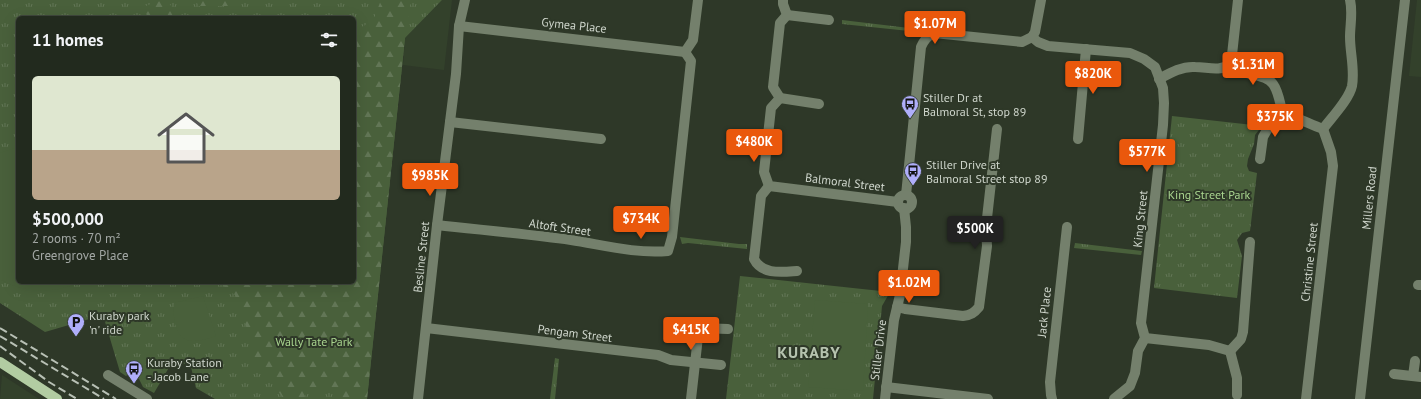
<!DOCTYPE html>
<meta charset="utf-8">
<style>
:root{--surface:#222a1e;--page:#2a3227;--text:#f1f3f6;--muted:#a2a7a4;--line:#3f463c;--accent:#ea580c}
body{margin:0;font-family:"PT Sans",sans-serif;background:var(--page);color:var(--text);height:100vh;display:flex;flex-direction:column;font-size:15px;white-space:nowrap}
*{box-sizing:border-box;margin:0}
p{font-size:13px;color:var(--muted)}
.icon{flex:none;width:22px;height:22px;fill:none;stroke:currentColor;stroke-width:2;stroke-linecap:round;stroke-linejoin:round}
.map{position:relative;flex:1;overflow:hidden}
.drawer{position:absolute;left:16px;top:16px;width:340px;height:268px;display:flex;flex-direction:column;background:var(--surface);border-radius:6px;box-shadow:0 4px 16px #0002,0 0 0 1px var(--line)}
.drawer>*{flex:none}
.price{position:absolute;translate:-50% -34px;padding:0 9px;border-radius:4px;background:var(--accent);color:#fff;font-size:13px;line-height:26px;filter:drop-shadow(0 1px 2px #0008)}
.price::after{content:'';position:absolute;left:50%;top:24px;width:12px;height:9px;margin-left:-6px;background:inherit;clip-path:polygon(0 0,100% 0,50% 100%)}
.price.active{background:#222;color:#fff}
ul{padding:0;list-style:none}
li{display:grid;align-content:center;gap:8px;height:212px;padding:0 16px}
li span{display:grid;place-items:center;height:124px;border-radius:6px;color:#555}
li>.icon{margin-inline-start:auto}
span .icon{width:72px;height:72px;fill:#fffc;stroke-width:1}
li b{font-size:17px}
h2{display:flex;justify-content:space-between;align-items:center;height:48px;padding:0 16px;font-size:17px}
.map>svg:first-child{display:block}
</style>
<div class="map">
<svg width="1421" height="399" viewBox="0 0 1421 399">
<defs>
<pattern id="grass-tufts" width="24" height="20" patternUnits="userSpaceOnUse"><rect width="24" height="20" fill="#49603b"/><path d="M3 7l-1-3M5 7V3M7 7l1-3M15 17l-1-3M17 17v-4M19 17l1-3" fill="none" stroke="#627656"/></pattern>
<pattern id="forest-firs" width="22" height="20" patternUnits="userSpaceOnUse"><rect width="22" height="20" fill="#49603b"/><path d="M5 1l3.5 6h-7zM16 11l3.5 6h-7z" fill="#627656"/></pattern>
</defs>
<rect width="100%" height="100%" fill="#2e3828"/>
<g fill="#33412b">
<polygon points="442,0 452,0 444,70 403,65 405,38"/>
<polygon points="1417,0 1421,0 1421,77 1409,76"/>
<polygon points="2,375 39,399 0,399"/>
</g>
<g fill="url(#grass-tufts)" fill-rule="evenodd">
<path d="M 0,0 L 442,0 L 405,38 L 367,399 L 215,399 L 196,388 L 191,367 L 174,359 L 154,393 L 143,387 L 139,379 L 130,373 L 126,376 L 120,372 L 103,315 L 45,332 L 0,303 ZM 18,18 L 354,18 L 354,282 L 18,282 Z"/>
<polygon points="842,20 909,28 909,31 842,24"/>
<polygon points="1172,116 1262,126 1255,135 1254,144 1248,159 1247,166 1249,171 1257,173 1250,231 1242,233 1237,240 1242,256 1237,298 1154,288"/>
<polygon points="680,237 739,244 747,244 747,249 688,243 682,244"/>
<polygon points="1075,243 1142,251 1141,255 1074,248"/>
<polygon points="740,276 890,292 882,306 873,399 726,399"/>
<polygon points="555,358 559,359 555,399 550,399"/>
</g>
<g fill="url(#forest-firs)">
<polygon points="162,0 166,0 182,18 150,18 140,8"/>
<polygon points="195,0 238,0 231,6 199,6"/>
<polygon points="381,0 411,0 405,38 367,399 341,399 341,389 308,391 303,399 284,399 251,356 251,343 243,316 235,295 218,282 354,282 354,31 373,21"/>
</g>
<g fill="#49603b">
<path d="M 18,147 L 18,282 L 80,282 C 54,294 26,294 0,279 L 0,153 Z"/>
<path d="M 203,296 L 216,336 C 209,338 202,341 195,341 C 174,342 173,318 174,303 Z"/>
<polygon points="815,300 868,304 863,391 808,387"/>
</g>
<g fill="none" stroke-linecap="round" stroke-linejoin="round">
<g stroke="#74806c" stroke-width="10">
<polyline points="783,0 783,4 787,15 780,23 773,87 780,98 771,108 764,172 769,186 898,202"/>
<polyline points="787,15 829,20"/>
<polyline points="459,26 685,52"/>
<polyline points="1032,37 1038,42 1048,46 1130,53 1144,59 1155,67 1163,88 1164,103 1163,125 1141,323 1145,338 1138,351 1135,373 1130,386 1114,399"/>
<polyline points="685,52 693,40 698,0"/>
<polyline points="1231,64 1238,0"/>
<path d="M 1159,79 C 1170,73 1182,66 1195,67 C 1208,67 1219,72 1231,64 C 1243,78 1264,72 1273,84 C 1279,92 1280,105 1283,114 C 1297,117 1309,124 1323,129"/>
<polyline points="780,98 819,104"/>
<polyline points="450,122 601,139"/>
<path d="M 1323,129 C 1331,118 1349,100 1352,86 C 1355,70 1350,53 1350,37 C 1350,25 1353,12 1350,0"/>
<polyline points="1078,139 1086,49"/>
<polyline points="1260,159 1263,137 1267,130 1283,114"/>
<path d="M 769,186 L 761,196 L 754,259 C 762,275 782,272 797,271"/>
<path d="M 906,195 L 921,47 C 924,40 927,36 934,33 L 1022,42 L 1032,37 L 1035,32 L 1041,0"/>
<circle cx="905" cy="202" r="7"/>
<path d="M 437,225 C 482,230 527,234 571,240 C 603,245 636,254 668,251 L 672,237 L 691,61 L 685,52"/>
<polyline points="1418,285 1421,285"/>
<path d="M 897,307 L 905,309 L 963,316 C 971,315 974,313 979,307 L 987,246 L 986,227 L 997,129"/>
<polyline points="669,323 699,328 728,329"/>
<polyline points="426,328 658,355 671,360 721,365"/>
<polyline points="1145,338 1209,345 1230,351 1237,378 1237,395"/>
<polyline points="1230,351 1241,339 1243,332 1250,242"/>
<polyline points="1394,374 1421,377"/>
<polyline points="108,375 147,399"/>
<polyline points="1413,376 1415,361"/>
<polyline points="886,387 988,399"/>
<polyline points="418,399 437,225 456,74 459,26 465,0"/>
<polyline points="691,399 699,328"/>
<polyline points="885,399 894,320 900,295 906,242 906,227 904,208"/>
<polyline points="1052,399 1051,395 1050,382 1067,227"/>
<polyline points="1306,399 1333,166 1331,152 1323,129"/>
<polyline points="1360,399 1405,0"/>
</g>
<polyline stroke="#b2cca2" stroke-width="10" points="0,362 57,399"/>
<g stroke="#b8c0b5" stroke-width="2" stroke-dasharray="8 4" stroke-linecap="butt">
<polyline points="0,328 116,399"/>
<polyline points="0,336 104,399"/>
<polyline points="0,346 49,382 77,399"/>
</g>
</g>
<defs>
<g id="bus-pin" transform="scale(0.9)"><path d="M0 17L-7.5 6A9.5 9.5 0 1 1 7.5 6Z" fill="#afaefa" stroke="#2e3828"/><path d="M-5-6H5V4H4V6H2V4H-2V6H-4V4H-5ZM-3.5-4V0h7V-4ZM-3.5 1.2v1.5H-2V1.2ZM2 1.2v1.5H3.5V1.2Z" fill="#111"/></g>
<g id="parking-pin" transform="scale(0.9)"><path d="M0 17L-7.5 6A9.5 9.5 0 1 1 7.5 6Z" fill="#afaefa" stroke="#2e3828"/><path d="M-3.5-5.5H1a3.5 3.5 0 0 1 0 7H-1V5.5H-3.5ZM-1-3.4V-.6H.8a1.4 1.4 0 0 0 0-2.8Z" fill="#111"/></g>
</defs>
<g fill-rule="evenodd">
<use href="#bus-pin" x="910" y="104"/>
<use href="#bus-pin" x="913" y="171"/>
<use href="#parking-pin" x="76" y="322"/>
<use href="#bus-pin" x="134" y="369"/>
</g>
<g text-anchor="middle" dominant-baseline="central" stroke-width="4" stroke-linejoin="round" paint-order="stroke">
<g font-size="12" fill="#cfd6cc" stroke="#2e3828">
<text transform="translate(574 25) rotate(6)">Gymea Place</text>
<text transform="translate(845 182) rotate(7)">Balmoral Street</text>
<text transform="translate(1369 198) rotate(-84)">Millers Road</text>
<text transform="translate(1140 219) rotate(-84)">King Street</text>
<text transform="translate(560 227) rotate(8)">Altoft Street</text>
<text transform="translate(421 257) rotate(-84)">Besline Street</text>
<text transform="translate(1309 262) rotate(-84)">Christine Street</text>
<text transform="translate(1044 312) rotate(-84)">Jack Place</text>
<text transform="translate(575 333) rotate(7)">Pengam Street</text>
<text transform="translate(878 350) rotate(-83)">Stiller Drive</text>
</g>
<g font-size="12" fill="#cfd6cc" stroke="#2e3828" text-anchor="start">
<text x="923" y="97">Stiller Dr at<tspan x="923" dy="14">Balmoral St, stop 89</tspan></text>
<text x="926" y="164">Stiller Drive at<tspan x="926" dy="14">Balmoral Street stop 89</tspan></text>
<text x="89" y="315">Kuraby park<tspan x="89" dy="14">'n' ride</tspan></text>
<text x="147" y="362">Kuraby Station<tspan x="147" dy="14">- Jacob Lane</tspan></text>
</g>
<g font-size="12" fill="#a9d58f" stroke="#2e3828">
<text x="1209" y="194">King Street Park</text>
<text x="314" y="341">Wally Tate Park</text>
</g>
<g font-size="16" font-weight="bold" letter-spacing="1" fill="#b6c3af" stroke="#2e3828">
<text x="809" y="352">KURABY</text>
</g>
</g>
</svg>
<b class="price" style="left:935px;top:45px">$1.07M</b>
<b class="price" style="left:1253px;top:86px">$1.31M</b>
<b class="price" style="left:1093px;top:95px">$820K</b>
<b class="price" style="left:1275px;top:138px">$375K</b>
<b class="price" style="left:754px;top:163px">$480K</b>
<b class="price" style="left:1147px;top:173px">$577K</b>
<b class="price" style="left:430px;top:197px">$985K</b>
<b class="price" style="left:641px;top:240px">$734K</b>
<b class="price active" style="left:975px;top:250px">$500K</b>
<b class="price" style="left:909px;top:304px">$1.02M</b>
<b class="price" style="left:691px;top:351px">$415K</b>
<section class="drawer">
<h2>11 homes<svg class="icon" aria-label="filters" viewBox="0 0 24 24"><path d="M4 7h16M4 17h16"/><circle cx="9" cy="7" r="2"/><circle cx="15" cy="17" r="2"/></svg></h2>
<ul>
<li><span style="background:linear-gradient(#dfe7d0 60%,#b9a48a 0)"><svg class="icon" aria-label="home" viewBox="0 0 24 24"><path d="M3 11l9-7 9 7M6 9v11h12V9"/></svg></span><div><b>$500,000</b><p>2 rooms · 70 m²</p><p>Greengrove Place</p></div></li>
</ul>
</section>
</div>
